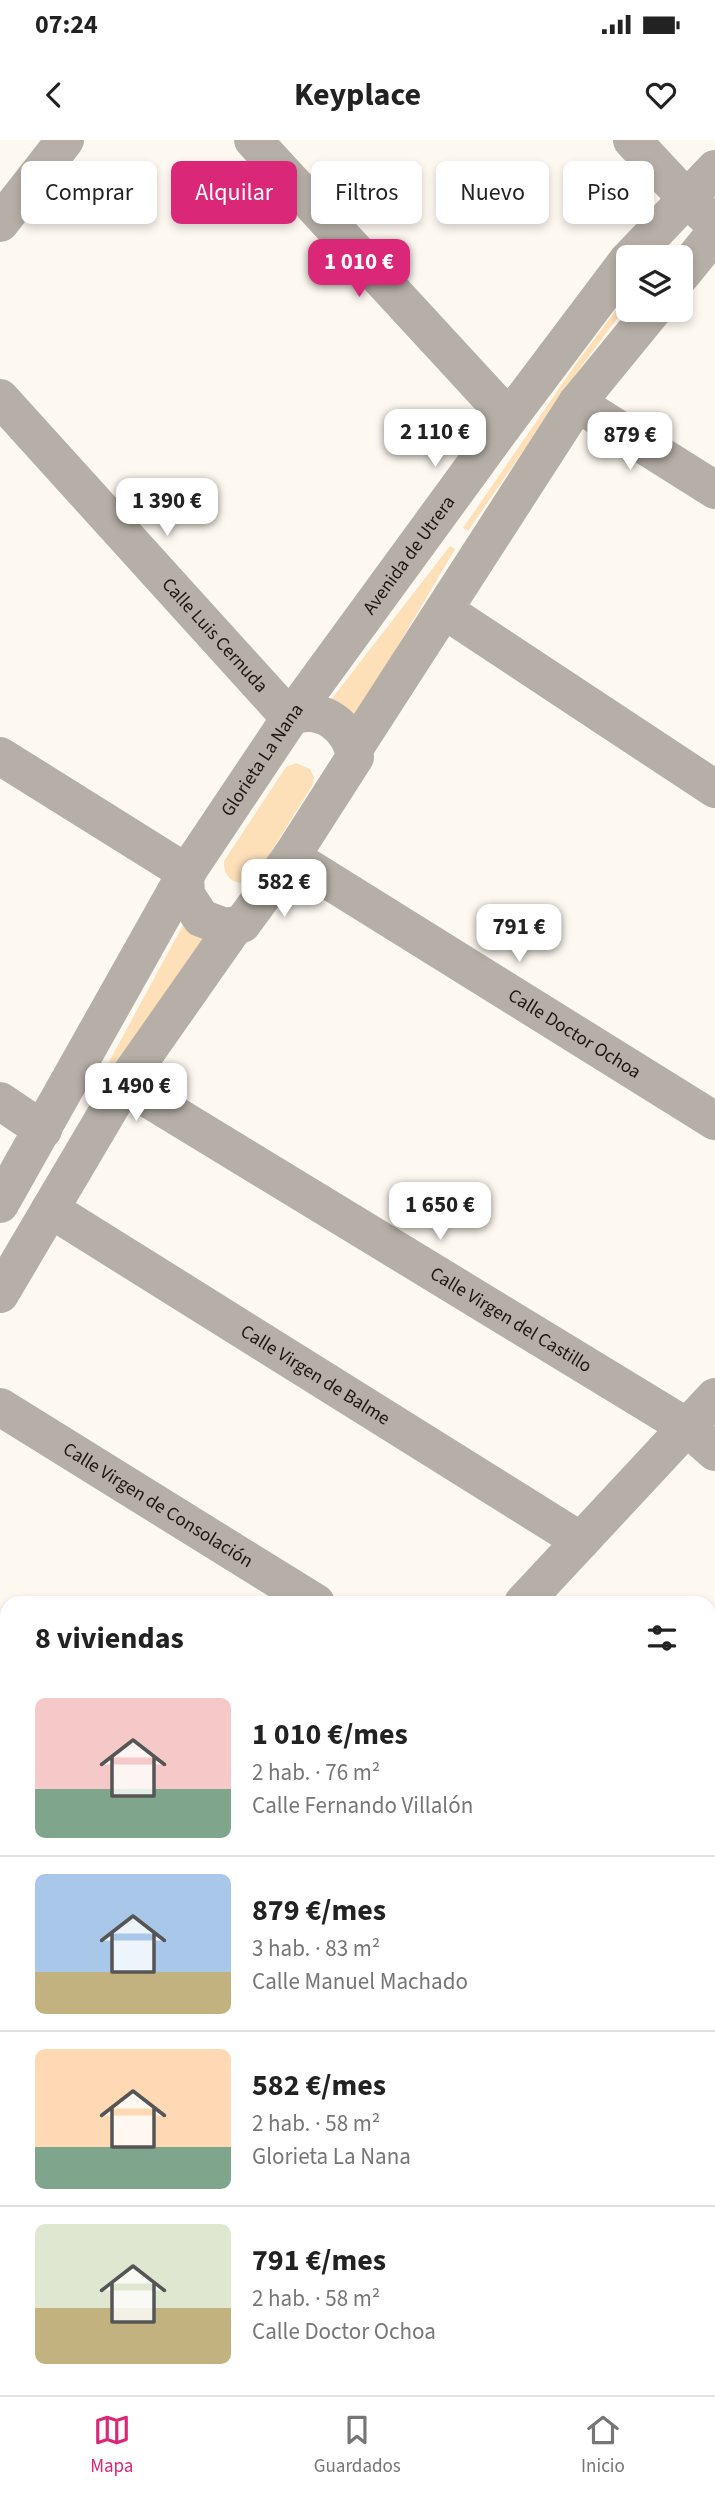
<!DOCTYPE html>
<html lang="es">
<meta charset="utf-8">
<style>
:root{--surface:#fff;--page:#f6f6f6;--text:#222;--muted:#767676;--line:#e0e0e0;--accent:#db2777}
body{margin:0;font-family:"Source Sans 3",sans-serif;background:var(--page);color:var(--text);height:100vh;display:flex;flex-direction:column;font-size:26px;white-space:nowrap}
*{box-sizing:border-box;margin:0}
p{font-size:23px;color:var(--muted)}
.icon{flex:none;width:38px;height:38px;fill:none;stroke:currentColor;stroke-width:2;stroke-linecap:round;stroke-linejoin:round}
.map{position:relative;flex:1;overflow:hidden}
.drawer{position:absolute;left:0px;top:1456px;width:716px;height:800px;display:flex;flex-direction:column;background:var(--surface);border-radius:21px 21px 0 0;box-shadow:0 4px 10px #0003}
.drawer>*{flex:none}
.top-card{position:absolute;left:21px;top:21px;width:674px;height:63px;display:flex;gap:14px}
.buttons{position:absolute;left:616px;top:105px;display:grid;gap:14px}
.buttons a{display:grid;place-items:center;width:77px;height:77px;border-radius:10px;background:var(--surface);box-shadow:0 4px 10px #0003;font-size:35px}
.price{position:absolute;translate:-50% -60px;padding:0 16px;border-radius:14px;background:#fff;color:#222;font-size:23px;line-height:46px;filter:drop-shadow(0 2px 4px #0008)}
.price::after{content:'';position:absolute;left:50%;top:42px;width:21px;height:16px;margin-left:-10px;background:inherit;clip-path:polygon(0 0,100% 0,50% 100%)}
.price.selected{background:var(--accent);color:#fff}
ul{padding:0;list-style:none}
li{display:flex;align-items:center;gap:21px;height:175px;padding:0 35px}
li+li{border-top:2px solid var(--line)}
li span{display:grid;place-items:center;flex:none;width:196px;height:140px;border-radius:10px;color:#555}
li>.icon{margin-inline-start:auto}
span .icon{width:84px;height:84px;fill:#fffc;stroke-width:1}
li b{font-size:30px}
h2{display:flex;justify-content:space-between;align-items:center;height:84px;padding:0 35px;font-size:30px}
.tag{padding:0 24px;border-radius:10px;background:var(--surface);box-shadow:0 4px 10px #0003;font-size:24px;line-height:63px}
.tag.selected{background:var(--accent);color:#fff}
.status{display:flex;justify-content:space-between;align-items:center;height:49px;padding:0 35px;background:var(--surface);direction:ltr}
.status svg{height:19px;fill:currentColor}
header{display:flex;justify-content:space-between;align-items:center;height:91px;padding:0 35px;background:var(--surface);font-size:32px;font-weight:700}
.tab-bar{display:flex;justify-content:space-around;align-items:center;height:98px;border-top:2px solid var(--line);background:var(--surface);font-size:19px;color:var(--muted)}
.tab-bar a{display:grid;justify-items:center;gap:4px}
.tab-bar .selected{color:var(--accent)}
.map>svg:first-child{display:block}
</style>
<div class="status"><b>07:24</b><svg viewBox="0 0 49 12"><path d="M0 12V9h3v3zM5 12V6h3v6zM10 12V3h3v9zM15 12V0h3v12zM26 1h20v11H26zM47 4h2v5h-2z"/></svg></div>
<header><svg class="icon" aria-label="back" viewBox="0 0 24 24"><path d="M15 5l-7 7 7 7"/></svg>Keyplace<svg class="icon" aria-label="heart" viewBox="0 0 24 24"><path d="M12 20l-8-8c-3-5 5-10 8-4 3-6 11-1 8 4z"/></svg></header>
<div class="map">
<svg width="715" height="2255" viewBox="0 0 715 2255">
<rect width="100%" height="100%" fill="#fdf8f0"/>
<g fill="#fddfb8">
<polygon points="628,154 628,164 583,224 468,391 463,388 578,221"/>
<polygon points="450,406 455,409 353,582 327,565"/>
<path d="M 296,623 L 310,629 L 314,638 L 313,644 L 253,741 C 236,747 223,739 224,721 L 286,627 Z"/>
<polygon points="183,785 207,802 98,963 89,959"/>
</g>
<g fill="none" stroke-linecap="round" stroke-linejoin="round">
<g stroke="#b5afa7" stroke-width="38">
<polyline points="253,0 509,278"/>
<polyline points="632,0 686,58 715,84"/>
<polyline points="0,83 65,0"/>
<polyline points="631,117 715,29"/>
<polyline points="681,135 715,93"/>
<path id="s1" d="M 0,258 L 290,578"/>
<polyline points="577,263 715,350"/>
<polyline points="444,470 715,649"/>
<polyline points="354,609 577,263 653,170"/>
<polyline points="0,616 187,733"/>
<path id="s2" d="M 291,717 L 715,981"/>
<path d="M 185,735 L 186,755 L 201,778 L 225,787 L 242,784 L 291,717 L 355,617 C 350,587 323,565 292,576"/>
<path id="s3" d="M 124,944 L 687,1287 L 715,1312"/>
<polyline points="0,961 43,990"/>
<path id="s4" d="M 0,1064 L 185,735 L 290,578 L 509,278 L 628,120"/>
<path id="s5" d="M 50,1069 L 581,1401"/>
<polyline points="0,1154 124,944 234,787"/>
<path id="s6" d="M 0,1267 L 316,1463"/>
<polyline points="523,1463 715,1257"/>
<polyline points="0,1603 7,1610"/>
<polyline points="709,1618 715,1611"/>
<polyline points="709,1783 715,1789"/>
<polyline points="0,1925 7,1935"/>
<polyline points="709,1979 715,1972"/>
<polyline points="0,2033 7,2026"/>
<polyline points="108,2255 114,2249"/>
<polyline points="460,2255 466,2249"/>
</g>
</g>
<g text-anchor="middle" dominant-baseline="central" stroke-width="7" stroke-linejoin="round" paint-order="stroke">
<g font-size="19" fill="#1c1710" stroke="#fff">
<text stroke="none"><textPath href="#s4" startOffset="768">Avenida de Utrera</textPath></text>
<text stroke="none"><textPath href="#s1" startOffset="320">Calle Luis Cernuda</textPath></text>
<text stroke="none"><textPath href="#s4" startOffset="516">Glorieta La Nana</textPath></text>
<text stroke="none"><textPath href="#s2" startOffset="334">Calle Doctor Ochoa</textPath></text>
<text stroke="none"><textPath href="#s3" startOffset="453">Calle Virgen del Castillo</textPath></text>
<text stroke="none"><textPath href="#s5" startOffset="313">Calle Virgen de Balme</textPath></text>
<text stroke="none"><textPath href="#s6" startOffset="186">Calle Virgen de Consolación</textPath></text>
</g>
</g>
</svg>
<div class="buttons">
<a><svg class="icon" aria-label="layers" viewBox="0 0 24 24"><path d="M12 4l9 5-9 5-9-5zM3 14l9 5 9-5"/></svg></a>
</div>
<b class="price selected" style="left:359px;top:159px">1 010 €</b>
<b class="price" style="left:435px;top:329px">2 110 €</b>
<b class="price" style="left:630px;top:332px">879 €</b>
<b class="price" style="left:167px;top:398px">1 390 €</b>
<b class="price" style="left:284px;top:779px">582 €</b>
<b class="price" style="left:519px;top:824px">791 €</b>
<b class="price" style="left:136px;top:983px">1 490 €</b>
<b class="price" style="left:440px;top:1102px">1 650 €</b>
<div class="top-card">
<a class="tag">Comprar</a>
<a class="tag selected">Alquilar</a>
<a class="tag">Filtros</a>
<a class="tag">Nuevo</a>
<a class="tag">Piso</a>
</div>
<section class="drawer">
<h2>8 viviendas<svg class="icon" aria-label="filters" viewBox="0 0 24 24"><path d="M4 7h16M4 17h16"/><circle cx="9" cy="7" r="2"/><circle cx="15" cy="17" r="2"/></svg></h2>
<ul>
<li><span style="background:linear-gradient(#f6c9c9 65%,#7fa58c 0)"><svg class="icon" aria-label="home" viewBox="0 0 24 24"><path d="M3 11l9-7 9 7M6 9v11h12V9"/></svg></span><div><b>1 010 €/mes</b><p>2 hab. · 76 m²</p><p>Calle Fernando Villalón</p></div></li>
<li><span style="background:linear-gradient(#a9c7e8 70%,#c2b280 0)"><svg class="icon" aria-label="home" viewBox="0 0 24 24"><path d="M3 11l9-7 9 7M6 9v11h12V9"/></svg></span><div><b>879 €/mes</b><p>3 hab. · 83 m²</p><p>Calle Manuel Machado</p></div></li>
<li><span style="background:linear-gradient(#ffd9b3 70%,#7fa58c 0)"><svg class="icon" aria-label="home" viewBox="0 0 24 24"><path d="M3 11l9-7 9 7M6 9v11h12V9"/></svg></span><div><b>582 €/mes</b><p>2 hab. · 58 m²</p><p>Glorieta La Nana</p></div></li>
<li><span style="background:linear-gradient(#dfe7d0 60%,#c2b280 0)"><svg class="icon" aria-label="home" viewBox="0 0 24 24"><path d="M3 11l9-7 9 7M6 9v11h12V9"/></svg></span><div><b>791 €/mes</b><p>2 hab. · 58 m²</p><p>Calle Doctor Ochoa</p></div></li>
</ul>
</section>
</div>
<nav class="tab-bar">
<a class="selected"><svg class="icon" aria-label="map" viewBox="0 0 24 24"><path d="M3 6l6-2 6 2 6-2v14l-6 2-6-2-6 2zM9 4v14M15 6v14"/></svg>Mapa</a>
<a><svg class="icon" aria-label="saved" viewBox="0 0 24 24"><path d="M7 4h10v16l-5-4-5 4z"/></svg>Guardados</a>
<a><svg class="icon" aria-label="home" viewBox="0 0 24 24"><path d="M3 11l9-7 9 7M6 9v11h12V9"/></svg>Inicio</a>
</nav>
